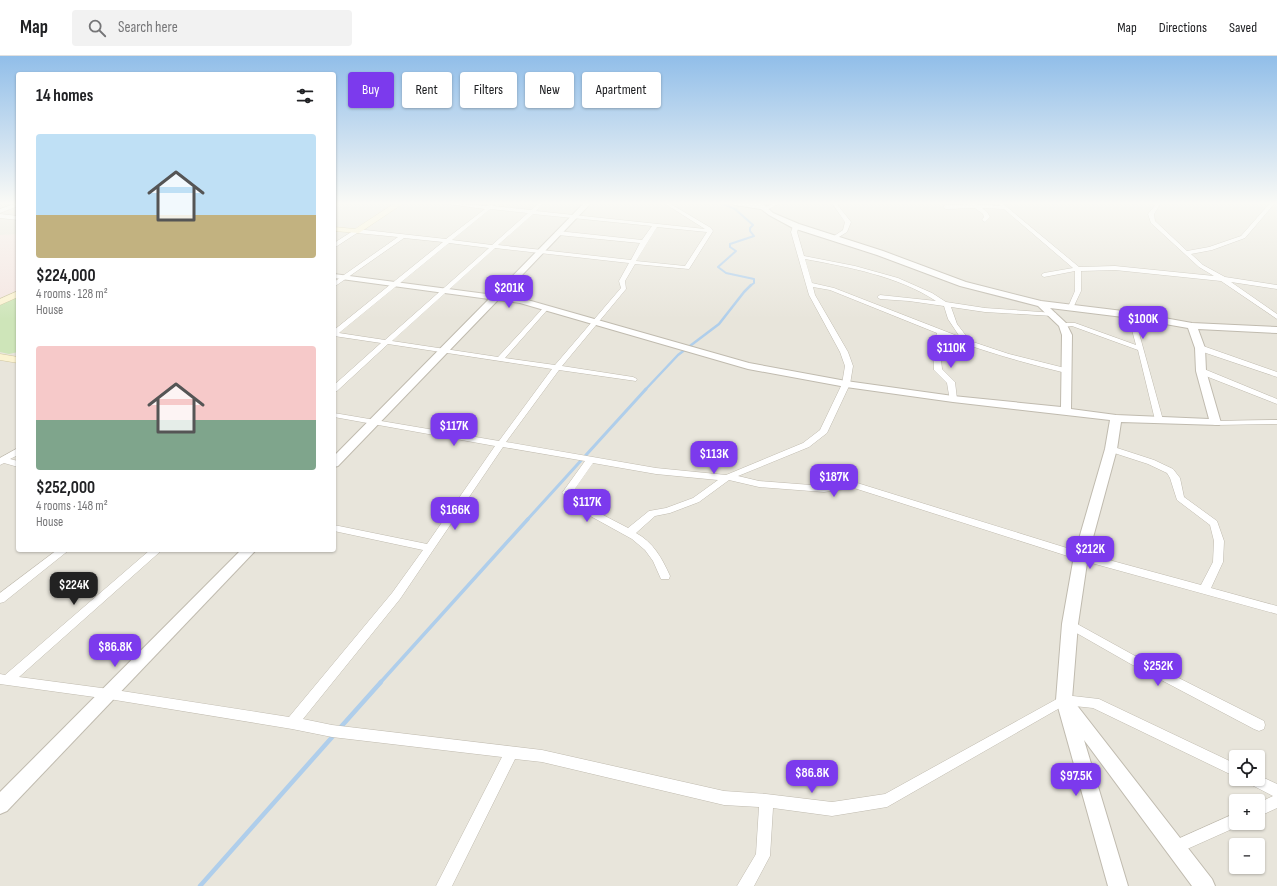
<!DOCTYPE html>
<meta charset="utf-8">
<style>
:root{--surface:#fff;--page:#f2f2f2;--text:#202124;--muted:#757577;--line:#e0e0e0;--accent:#7c3aed}
body{margin:0;font-family:"Sofia Sans Condensed",sans-serif;background:var(--page);color:var(--text);height:100vh;display:flex;flex-direction:column;font-size:15px;white-space:nowrap}
*{box-sizing:border-box;margin:0}
p{font-size:13px;color:var(--muted)}
.icon{flex:none;width:22px;height:22px;fill:none;stroke:currentColor;stroke-width:2;stroke-linecap:round;stroke-linejoin:round}
.map{position:relative;flex:1;overflow:hidden}
.side{position:absolute;left:16px;top:16px;width:320px;height:480px;display:flex;flex-direction:column;background:var(--surface);border-radius:4px;box-shadow:0 1px 3px #0004}
.side>*{flex:none}
.banner{position:absolute;left:348px;top:16px;width:380px;height:36px;display:flex;gap:8px}
.fabs{position:absolute;left:1229px;top:694px;display:grid;gap:8px}
.fabs a{display:grid;place-items:center;width:36px;height:36px;border-radius:4px;background:var(--surface);box-shadow:0 1px 3px #0004;font-size:20px}
.price{position:absolute;translate:-50% -34px;padding:0 9px;border-radius:8px;background:var(--accent);color:#fff;font-size:13px;line-height:26px;filter:drop-shadow(0 1px 2px #0008)}
.price::after{content:'';position:absolute;left:50%;top:24px;width:12px;height:9px;margin-left:-6px;background:inherit;clip-path:polygon(0 0,100% 0,50% 100%)}
.price.current{background:#222;color:#fff}
ul{padding:0;list-style:none}
li{display:grid;align-content:center;gap:8px;height:212px;padding:0 20px}
li span{display:grid;place-items:center;height:124px;border-radius:4px;color:#555}
li>.icon{margin-inline-start:auto}
span .icon{width:72px;height:72px;fill:#fffc;stroke-width:1}
li b{font-size:17px}
h2{display:flex;justify-content:space-between;align-items:center;height:48px;padding:0 20px;font-size:17px}
.chip{padding:0 14px;border-radius:4px;background:var(--surface);box-shadow:0 1px 3px #0004;font-size:14px;line-height:36px}
.chip.current{background:var(--accent);color:#fff}
header{display:flex;align-items:center;gap:24px;box-sizing:border-box;height:56px;padding:0 20px;background:var(--surface);border-bottom:1px solid var(--line)}
header strong{font-size:19px}
nav{display:flex;gap:22px;margin-inline-start:auto;font-size:14px}
.search{width:280px;height:36px;background:var(--page);display:flex;align-items:center;gap:10px;box-sizing:border-box;padding:0 14px;border-radius:4px;color:var(--muted);font-size:15px}
.map>svg:first-child{display:block}
</style>
<header>
<strong>Map</strong>
<div class="search"><svg class="icon" aria-label="search" viewBox="0 0 24 24"><circle cx="10" cy="10" r="6"/><path d="M15 15l6 6"/></svg>Search here</div>
<nav><a>Map</a><a>Directions</a><a>Saved</a></nav>
</header>
<div class="map">
<svg width="1277" height="830" viewBox="0 0 1277 830">
<rect width="100%" height="100%" fill="#f5f3ec"/>
<path fill="#e8e5db" fill-rule="evenodd" d="M 0,147 L 18,147 L 18,494 L 334,494 L 334,147 L 1277,147 L 1277,830 L 0,830 ZM 1236,701 L 1258,701 L 1258,723 L 1236,723 ZM 1236,745 L 1258,745 L 1258,767 L 1236,767 ZM 1236,789 L 1258,789 L 1258,811 L 1236,811 Z"/>
<polygon fill="#f4e5e1" points="18,178 18,234 0,242 0,179"/>
<polygon fill="#cee5b9" points="18,240 18,296 9,298 0,296 0,249"/>
<g fill="none" stroke-linecap="round" stroke-linejoin="round">
<polyline stroke="#afceeb" stroke-width="2" points="721,147 735,153 753,169 750,172 750,175 754,180 730,188 730,191 736,195 718,211 726,217 754,223 754,227 750,230"/>
<polyline stroke="#afceeb" stroke-width="2.5" points="645,334 678,299 719,268 744,236 751,229"/>
<polyline stroke="#afceeb" stroke-width="3" points="527,464 646,333"/>
<polyline stroke="#afceeb" stroke-width="3.5" points="380,627 528,463"/>
<g stroke="#afceeb" stroke-width="4.5">
<polyline points="339,673 381,626"/>
<polyline points="200,830 334,679"/>
</g>
<g stroke="#c0bbaf" stroke-width="1">
<g id="minor">
<polygon points="18,147 18,150 0,157 0,153"/>
<path d="M 445,147 L 488,150 L 491,148 L 493,150 L 531,154 L 539,147 L 544,147 L 536,155 L 705,173 L 664,147 L 669,147 L 711,172 L 713,175 L 689,213 L 635,208 L 625,225 L 626,233 L 562,310 L 633,321 L 637,323 L 636,325 L 559,314 L 506,386 L 656,412 L 726,419 L 803,387 L 820,374 L 842,328 L 845,310 L 840,296 L 809,239 L 791,176 L 793,170 L 796,168 L 799,170 L 797,176 L 804,200 L 855,210 L 898,222 L 932,237 L 946,246 L 985,252 L 1055,257 L 1056,258 L 1053,260 L 985,256 L 951,251 L 957,268 L 970,285 L 1009,298 L 1069,313 L 1070,315 L 1066,317 C 1024,307 983,295 943,280 L 940,294 L 942,313 L 955,326 L 957,343 L 953,345 L 950,345 L 947,327 L 934,314 L 933,289 L 937,277 L 830,234 L 813,231 L 815,239 L 848,296 L 853,310 L 850,328 L 827,377 L 809,391 L 738,420 L 759,425 L 824,430 L 854,426 L 1083,497 L 1201,529 L 1213,506 L 1214,485 L 1210,469 L 1177,444 L 1170,422 L 1167,417 L 1148,408 L 1108,395 L 1107,393 L 1108,391 L 1114,391 L 1154,404 L 1173,413 L 1180,422 L 1184,441 L 1217,465 L 1224,485 L 1223,506 L 1211,532 L 1277,550 L 1277,558 L 1077,503 L 854,432 L 824,436 L 759,431 L 729,424 L 699,446 L 670,457 L 655,460 L 636,477 C 653,486 662,502 670,520 L 669,523 L 661,523 L 653,505 L 645,494 L 632,483 L 574,451 L 564,439 L 562,437 L 585,405 L 503,391 L 400,543 L 303,663 L 332,669 L 542,694 L 724,735 L 766,738 L 832,746 L 885,738 L 1064,639 L 1099,643 L 1236,708 L 1236,721 L 1093,652 L 1065,649 L 887,751 L 832,760 L 773,752 L 770,800 L 754,830 L 737,830 L 756,798 L 759,751 L 724,749 L 542,706 L 515,703 L 452,830 L 436,830 L 502,701 L 332,681 L 292,673 L 109,643 L 0,628 L 0,618 L 5,619 L 150,494 L 162,494 L 19,621 L 109,633 L 289,661 L 392,537 L 423,494 L 334,475 L 334,469 L 427,488 L 495,390 L 334,361 L 334,357 L 499,385 L 552,313 L 388,288 L 337,335 L 334,335 L 334,329 L 381,287 L 334,280 L 334,274 L 443,186 L 404,182 L 334,231 L 334,226 L 398,181 L 357,177 L 334,192 L 334,187 L 356,173 L 446,183 L 485,153 L 447,148 ZM 490,153 L 528,157 L 492,189 L 452,184 ZM 533,158 L 652,170 L 642,184 L 558,175 L 555,177 L 558,179 L 640,187 L 631,204 L 498,189 ZM 657,171 L 707,176 L 685,210 L 636,205 ZM 449,187 L 489,192 L 385,284 L 339,277 ZM 495,192 L 629,207 L 619,225 L 621,232 L 555,309 L 505,302 L 548,253 L 548,251 L 544,251 L 498,301 L 392,285 ZM 805,203 C 848,211 898,220 936,245 L 880,239 L 877,241 L 880,243 L 909,245 L 944,250 L 948,263 L 960,281 L 834,232 L 812,227 ZM 593,407 L 656,418 L 718,424 L 693,442 L 666,452 L 649,455 L 628,472 L 580,447 L 572,437 Z"/>
<polygon points="775,147 781,147 766,154 761,153"/>
<polygon points="832,147 836,147 851,166 847,176 834,184 831,182 843,174 845,166"/>
<polygon points="997,147 1002,147 1079,211 1115,210 1214,220 1199,211 1151,167 1148,158 1157,147 1161,147 1154,158 1155,165 1187,195 1209,191 1241,180 1270,147 1275,147 1245,182 1212,194 1191,198 1203,209 1225,221 1277,229 1277,233 1231,226 1277,258 1277,263 1221,225 1115,214 1081,215 1081,235 1073,252 1069,252 1068,251 1075,235 1075,215 1044,221 1041,219 1044,217 1073,212 1004,153 982,152 987,156 990,161 985,166 982,164 984,161 983,158 975,152 946,153 943,151 946,149 975,148 1000,150"/>
<polygon points="0,158 18,160 18,164 0,162"/>
<polygon points="1131,257 1134,259 1163,364 1162,366 1159,366 1155,364 1138,294 1072,270 1063,271 1060,269 1063,267 1075,267 1136,289 1128,259"/>
<polygon points="1197,290 1203,290 1277,316 1277,321 1197,294"/>
<polygon points="1198,313 1204,313 1277,343 1277,348 1198,317"/>
<polygon points="1277,364 1277,368 1215,369 1211,367 1215,365"/>
<polygon points="18,392 18,399 10,403 18,405 18,411 4,407 0,409 0,402"/>
<polygon points="57,494 69,494 4,546 0,547 0,537"/>
<polygon points="1070,564 1137,601 1264,665 1265,669 1264,673 1259,675 1254,673 1129,607 1066,571 1064,568 1066,565"/>
<polygon points="1258,719 1277,728 1277,752 1258,761 1258,747 1273,740 1248,727 1246,723 1258,723"/>
<polygon points="1236,757 1236,767 1242,767 1241,769 1176,798 1171,796 1169,791 1171,786"/>
</g>
</g>
<g stroke="#c0bbaf" stroke-width="2">
<g id="tertiary">
<path d="M 584,147 L 591,147 L 502,240 L 524,243 L 749,307 L 846,325 L 953,340 L 1061,351 L 1062,279 L 1059,270 L 1038,250 L 960,230 L 877,199 L 793,172 L 769,159 L 761,153 L 735,149 L 732,147 L 755,148 L 755,147 L 762,147 L 773,157 L 799,168 L 883,195 L 966,226 L 1041,245 L 1131,256 L 1192,267 L 1277,271 L 1277,277 L 1198,273 L 1205,292 L 1206,315 L 1221,367 L 1219,369 L 1121,366 L 1117,393 L 1088,500 L 1078,568 L 1072,643 L 1212,823 L 1215,830 L 1192,830 L 1084,684 L 1128,830 L 1108,830 L 1056,644 L 1062,568 L 1074,500 L 1105,393 L 1110,364 L 953,346 L 846,331 L 748,313 L 520,247 L 498,244 L 338,410 L 334,411 L 334,400 L 489,243 L 334,222 L 334,218 L 494,239 ZM 1050,252 L 1131,262 L 1188,272 L 1195,292 L 1196,315 L 1209,363 L 1116,359 L 1071,353 L 1072,279 L 1066,267 Z"/>
<polygon points="241,494 256,494 7,755 0,758 0,736"/>
</g>
</g>
<g stroke="#d0c7a0" stroke-width="1">
<g id="secondary">
<polygon points="395,147 404,147 359,177 334,175 334,171 355,173"/>
<polygon points="18,235 18,241 0,249 0,243"/>
<polygon points="0,298 18,301 18,307 0,304"/>
</g>
</g>
<use href="#minor" fill="#fff" fill-rule="evenodd"/>
<use href="#tertiary" fill="#fff" fill-rule="evenodd"/>
<use href="#secondary" fill="#fbf3d1" fill-rule="evenodd"/>
</g>
<linearGradient id="sky" x2="0" y2="1"><stop stop-color="#91bee9"/><stop offset="0.56" stop-color="#fafaf6"/><stop offset="1" stop-color="#fafaf6" stop-opacity="0"/></linearGradient>
<rect width="1277" height="263" fill="url(#sky)"/>
</svg>
<div class="fabs">
<a><svg class="icon" aria-label="locate" viewBox="0 0 24 24"><circle cx="12" cy="12" r="6"/><path d="M12 2v4M12 18v4M2 12h4M18 12h4"/></svg></a>
<a>+</a>
<a>−</a>
</div>
<b class="price" style="left:509px;top:253px">$201K</b>
<b class="price" style="left:1143px;top:284px">$100K</b>
<b class="price" style="left:951px;top:313px">$110K</b>
<b class="price" style="left:454px;top:391px">$117K</b>
<b class="price" style="left:714px;top:419px">$113K</b>
<b class="price" style="left:834px;top:442px">$187K</b>
<b class="price" style="left:587px;top:467px">$117K</b>
<b class="price" style="left:455px;top:475px">$166K</b>
<b class="price" style="left:1090px;top:514px">$212K</b>
<b class="price current" style="left:74px;top:550px">$224K</b>
<b class="price" style="left:115px;top:612px">$86.8K</b>
<b class="price" style="left:1158px;top:631px">$252K</b>
<b class="price" style="left:812px;top:738px">$86.8K</b>
<b class="price" style="left:1076px;top:741px">$97.5K</b>
<div class="banner">
<a class="chip current">Buy</a>
<a class="chip">Rent</a>
<a class="chip">Filters</a>
<a class="chip">New</a>
<a class="chip">Apartment</a>
</div>
<section class="side">
<h2>14 homes<svg class="icon" aria-label="filters" viewBox="0 0 24 24"><path d="M4 7h16M4 17h16"/><circle cx="9" cy="7" r="2"/><circle cx="15" cy="17" r="2"/></svg></h2>
<ul>
<li><span style="background:linear-gradient(#bfe0f5 65%,#c2b280 0)"><svg class="icon" aria-label="home" viewBox="0 0 24 24"><path d="M3 11l9-7 9 7M6 9v11h12V9"/></svg></span><div><b>$224,000</b><p>4 rooms · 128 m²</p><p>House</p></div></li>
<li><span style="background:linear-gradient(#f6c9c9 60%,#7fa58c 0)"><svg class="icon" aria-label="home" viewBox="0 0 24 24"><path d="M3 11l9-7 9 7M6 9v11h12V9"/></svg></span><div><b>$252,000</b><p>4 rooms · 148 m²</p><p>House</p></div></li>
</ul>
</section>
</div>
